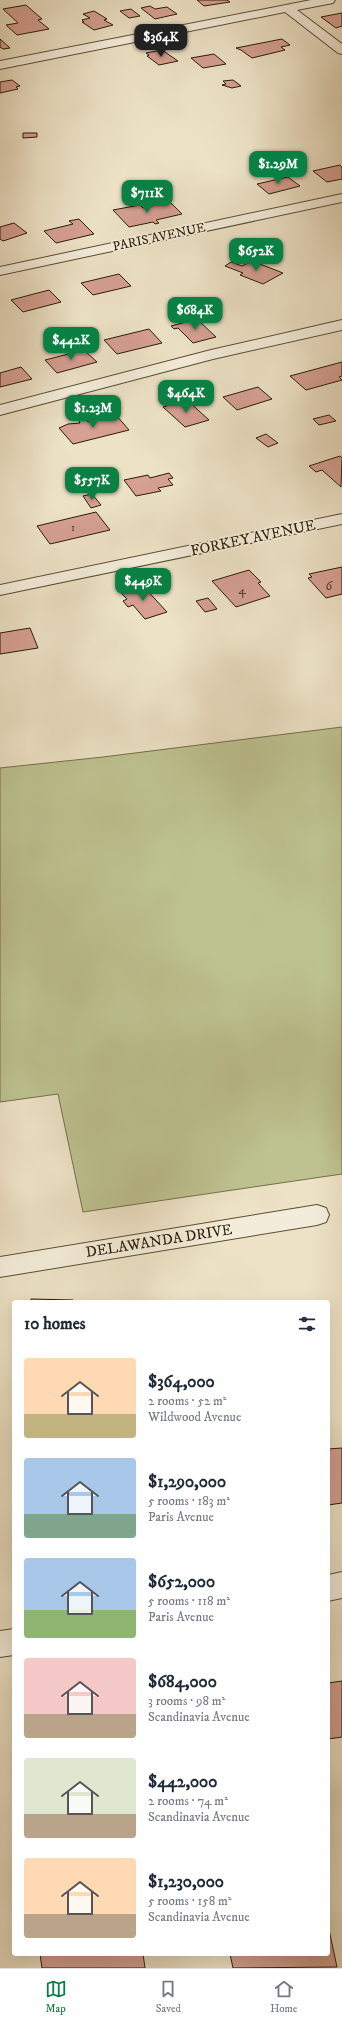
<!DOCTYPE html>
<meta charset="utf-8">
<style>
:root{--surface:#fff;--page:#f2f2f3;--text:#1f2937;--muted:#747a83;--line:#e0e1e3;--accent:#0b8043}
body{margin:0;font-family:"IM FELL DW Pica",serif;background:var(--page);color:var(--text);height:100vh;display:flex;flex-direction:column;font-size:15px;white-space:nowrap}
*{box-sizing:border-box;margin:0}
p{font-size:13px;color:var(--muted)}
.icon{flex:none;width:22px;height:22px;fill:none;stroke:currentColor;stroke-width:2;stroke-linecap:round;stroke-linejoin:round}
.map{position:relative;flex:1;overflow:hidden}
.panel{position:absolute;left:12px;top:1300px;width:318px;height:656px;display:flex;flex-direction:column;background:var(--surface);border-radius:4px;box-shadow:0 4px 16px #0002}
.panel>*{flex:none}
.price{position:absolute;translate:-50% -34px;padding:0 9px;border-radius:8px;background:var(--accent);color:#fff;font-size:13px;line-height:26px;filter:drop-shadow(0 1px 2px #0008)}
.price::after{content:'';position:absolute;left:50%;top:24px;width:12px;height:9px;margin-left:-6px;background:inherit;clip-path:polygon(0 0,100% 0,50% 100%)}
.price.current{background:#222;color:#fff}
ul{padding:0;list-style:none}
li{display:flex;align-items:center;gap:12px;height:100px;padding:0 12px}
li span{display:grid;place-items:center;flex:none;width:112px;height:80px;border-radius:4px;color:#555}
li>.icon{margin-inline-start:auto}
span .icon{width:48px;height:48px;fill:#fffc;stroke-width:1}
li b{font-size:17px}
h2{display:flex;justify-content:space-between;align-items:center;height:48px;padding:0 12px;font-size:17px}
.tab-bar{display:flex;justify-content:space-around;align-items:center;height:56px;border-top:1px solid var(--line);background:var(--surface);font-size:11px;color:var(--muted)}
.tab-bar a{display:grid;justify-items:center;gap:2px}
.tab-bar .current{color:var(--accent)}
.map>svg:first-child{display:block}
</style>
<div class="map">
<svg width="342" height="1968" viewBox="0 0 342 1968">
<rect width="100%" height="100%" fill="#ede2c6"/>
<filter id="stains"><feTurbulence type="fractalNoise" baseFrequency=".005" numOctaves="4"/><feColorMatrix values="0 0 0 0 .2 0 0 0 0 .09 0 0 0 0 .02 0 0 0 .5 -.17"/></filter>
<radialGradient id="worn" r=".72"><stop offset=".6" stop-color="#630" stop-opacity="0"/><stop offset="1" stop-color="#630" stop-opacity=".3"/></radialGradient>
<polygon fill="#bec291" stroke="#746f4b" points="342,727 342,1174 83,1212 58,1094 0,1102 0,768 103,757"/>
<g fill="#d6a093" stroke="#2a1c05">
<polygon points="197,0 227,0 230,2 204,6"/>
<polygon points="26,5 42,19 38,20 49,29 17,35 6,25 18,23 3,9"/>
<polygon points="150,6 155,9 167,7 177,14 155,19 141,8"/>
<polygon points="131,9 140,16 129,18 120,11"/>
<polygon points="94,11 107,19 104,20 113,25 94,30 82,22 84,22 82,20 90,18 83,14"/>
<polygon points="342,13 342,26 336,28 321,17"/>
<polygon points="0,39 10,48 3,49 0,47"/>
<polygon points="282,39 290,45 281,47 285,50 252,58 241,50 236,48"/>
<polygon points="162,50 178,61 159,65 147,56 149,55 146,53"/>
<polygon points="214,54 226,64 203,68 191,58"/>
<polygon points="12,80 20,86 16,87 18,89 0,93 0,82"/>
<polygon points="233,80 241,86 232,88 222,85 226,84 223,81"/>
<polygon points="23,133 37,133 37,137 23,138"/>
<polygon points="340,165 342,167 342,179 327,182 313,171"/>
<polygon points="288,177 300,186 269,194 257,184"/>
<polygon points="170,202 182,214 156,220 159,223 155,224 153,222 129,227 113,210 140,205 143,208"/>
<polygon points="79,219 94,234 56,243 44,231 73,224 69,221"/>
<polygon points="14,223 27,233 3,241 0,239 0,227"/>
<polygon points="252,261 283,273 263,284 240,275 243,273 225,266 231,262 242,266"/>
<polygon points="119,274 131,286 93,295 81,283"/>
<polygon points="49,290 61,302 23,312 11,300"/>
<polygon points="197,319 216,337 193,343 178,328 174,329 171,326"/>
<polygon points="149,329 162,343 117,354 104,340"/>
<polygon points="84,350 97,362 57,373 45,360"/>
<polygon points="342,362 342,376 339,377 342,380 306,390 290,376"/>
<polygon points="21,367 32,379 0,387 0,373"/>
<polygon points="258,387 272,399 237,410 223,397"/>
<polygon points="187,400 209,420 185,427 163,407"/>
<polygon points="113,415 116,415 129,430 73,444 59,428 68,424 80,423 79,421 86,419 88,422"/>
<polygon points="329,415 336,421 319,425 313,419"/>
<polygon points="266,434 278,443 268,447 256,438"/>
<polygon points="340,456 342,458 341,487 322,470 316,472 309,466"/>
<polygon points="169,473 173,478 168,479 173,485 158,488 161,491 136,496 124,480 148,475 150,478"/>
<polygon points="92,494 101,505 91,508 83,496"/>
<polygon points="96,512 110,530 50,544 37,526"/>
<polygon points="342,567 342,594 326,598 308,578 312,577 309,574"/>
<polygon points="249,570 261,582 258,583 270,596 236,607 212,581"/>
<polygon points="143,586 167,612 145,619 133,605 128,607 123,601 127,599 121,593"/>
<polygon points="208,598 217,609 205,612 196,601"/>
<polygon points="30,628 38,648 0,654 0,633"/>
<polygon points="31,1299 73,1300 73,1302 31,1302"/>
<polygon points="342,1448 342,1503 328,1505 328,1449"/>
<polygon points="342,1681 342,1737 328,1739 328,1683"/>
<polygon points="328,1925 337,1967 233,1968 230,1954 328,1954"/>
<polygon points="40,1954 143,1954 145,1968 42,1968"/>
</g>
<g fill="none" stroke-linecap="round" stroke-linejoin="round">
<g stroke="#5b4e35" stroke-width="2">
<g id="minor">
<polygon points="311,0 335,0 333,3 297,10 342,44 342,54 338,53 285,12 0,69 0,61"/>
<polygon points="342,194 342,202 0,275 0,267"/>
<polygon points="342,320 342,330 213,359 0,415 0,405 211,350"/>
<polygon points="342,514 342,524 0,595 0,585"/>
<polygon points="317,1205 326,1208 329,1215 326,1222 317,1225 0,1277 0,1257"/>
<polygon points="342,1572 342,1598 328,1601 328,1575"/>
<polygon points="14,1629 14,1655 0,1657 0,1631"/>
</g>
</g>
<use href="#minor" fill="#f3ecda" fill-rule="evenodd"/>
</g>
<g text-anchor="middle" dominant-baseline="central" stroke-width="3.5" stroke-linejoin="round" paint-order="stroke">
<g font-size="11" fill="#553d28">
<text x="73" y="528">1</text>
</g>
<g font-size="13" fill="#2a1c05" stroke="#f3ecda">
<text transform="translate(159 237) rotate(-12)">PARIS AVENUE</text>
</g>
<g font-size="13" fill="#553d28">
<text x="329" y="586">6</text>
<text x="242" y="590">4</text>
</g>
<g font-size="15" fill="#2a1c05" stroke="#f3ecda">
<text transform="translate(253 538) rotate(-12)">FORKEY AVENUE</text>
<text transform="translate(159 1241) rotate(-9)">DELAWANDA DRIVE</text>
</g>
</g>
<rect width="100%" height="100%" filter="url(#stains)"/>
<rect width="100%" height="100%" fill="url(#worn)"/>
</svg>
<b class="price current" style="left:161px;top:58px">$364K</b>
<b class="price" style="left:278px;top:185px">$1.29M</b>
<b class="price" style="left:147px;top:214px">$711K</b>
<b class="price" style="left:256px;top:272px">$652K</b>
<b class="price" style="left:195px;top:331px">$684K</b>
<b class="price" style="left:71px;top:361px">$442K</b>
<b class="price" style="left:186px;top:414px">$464K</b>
<b class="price" style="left:93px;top:429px">$1.23M</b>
<b class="price" style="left:92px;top:501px">$557K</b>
<b class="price" style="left:143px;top:602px">$449K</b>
<section class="panel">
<h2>10 homes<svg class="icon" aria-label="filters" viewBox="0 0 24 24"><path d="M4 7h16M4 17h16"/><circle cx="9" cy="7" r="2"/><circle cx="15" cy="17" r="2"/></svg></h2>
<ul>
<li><span style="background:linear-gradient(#ffd9b3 70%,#c2b280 0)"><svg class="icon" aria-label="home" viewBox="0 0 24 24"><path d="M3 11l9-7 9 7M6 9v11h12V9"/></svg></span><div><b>$364,000</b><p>2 rooms · 52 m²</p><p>Wildwood Avenue</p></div></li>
<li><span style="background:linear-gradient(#a9c7e8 70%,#7fa58c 0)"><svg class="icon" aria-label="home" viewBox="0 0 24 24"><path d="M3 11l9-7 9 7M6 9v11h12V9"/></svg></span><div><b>$1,290,000</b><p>5 rooms · 183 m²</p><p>Paris Avenue</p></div></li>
<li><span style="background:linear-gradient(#a9c7e8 65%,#8fb573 0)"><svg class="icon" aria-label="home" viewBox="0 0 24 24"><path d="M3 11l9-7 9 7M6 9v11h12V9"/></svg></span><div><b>$652,000</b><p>5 rooms · 118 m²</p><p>Paris Avenue</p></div></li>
<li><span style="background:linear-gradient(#f6c9c9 70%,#b9a48a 0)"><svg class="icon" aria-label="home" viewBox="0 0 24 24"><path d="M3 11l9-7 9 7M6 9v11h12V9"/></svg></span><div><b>$684,000</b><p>3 rooms · 98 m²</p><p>Scandinavia Avenue</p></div></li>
<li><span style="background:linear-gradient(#dfe7d0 70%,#b9a48a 0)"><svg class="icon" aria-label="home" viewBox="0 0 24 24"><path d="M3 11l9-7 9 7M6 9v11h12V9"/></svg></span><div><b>$442,000</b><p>2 rooms · 74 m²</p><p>Scandinavia Avenue</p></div></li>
<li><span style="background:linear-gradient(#ffd9b3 70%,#b9a48a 0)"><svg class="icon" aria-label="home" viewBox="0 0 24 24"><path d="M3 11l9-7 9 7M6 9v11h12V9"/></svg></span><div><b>$1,230,000</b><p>5 rooms · 158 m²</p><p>Scandinavia Avenue</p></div></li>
</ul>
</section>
</div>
<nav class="tab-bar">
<a class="current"><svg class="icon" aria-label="map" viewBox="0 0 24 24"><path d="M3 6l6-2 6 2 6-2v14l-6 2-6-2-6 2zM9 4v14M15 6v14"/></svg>Map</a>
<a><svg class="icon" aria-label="saved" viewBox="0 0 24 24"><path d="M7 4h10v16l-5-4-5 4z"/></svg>Saved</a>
<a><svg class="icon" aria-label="home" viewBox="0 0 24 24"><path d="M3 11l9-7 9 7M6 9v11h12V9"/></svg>Home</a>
</nav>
